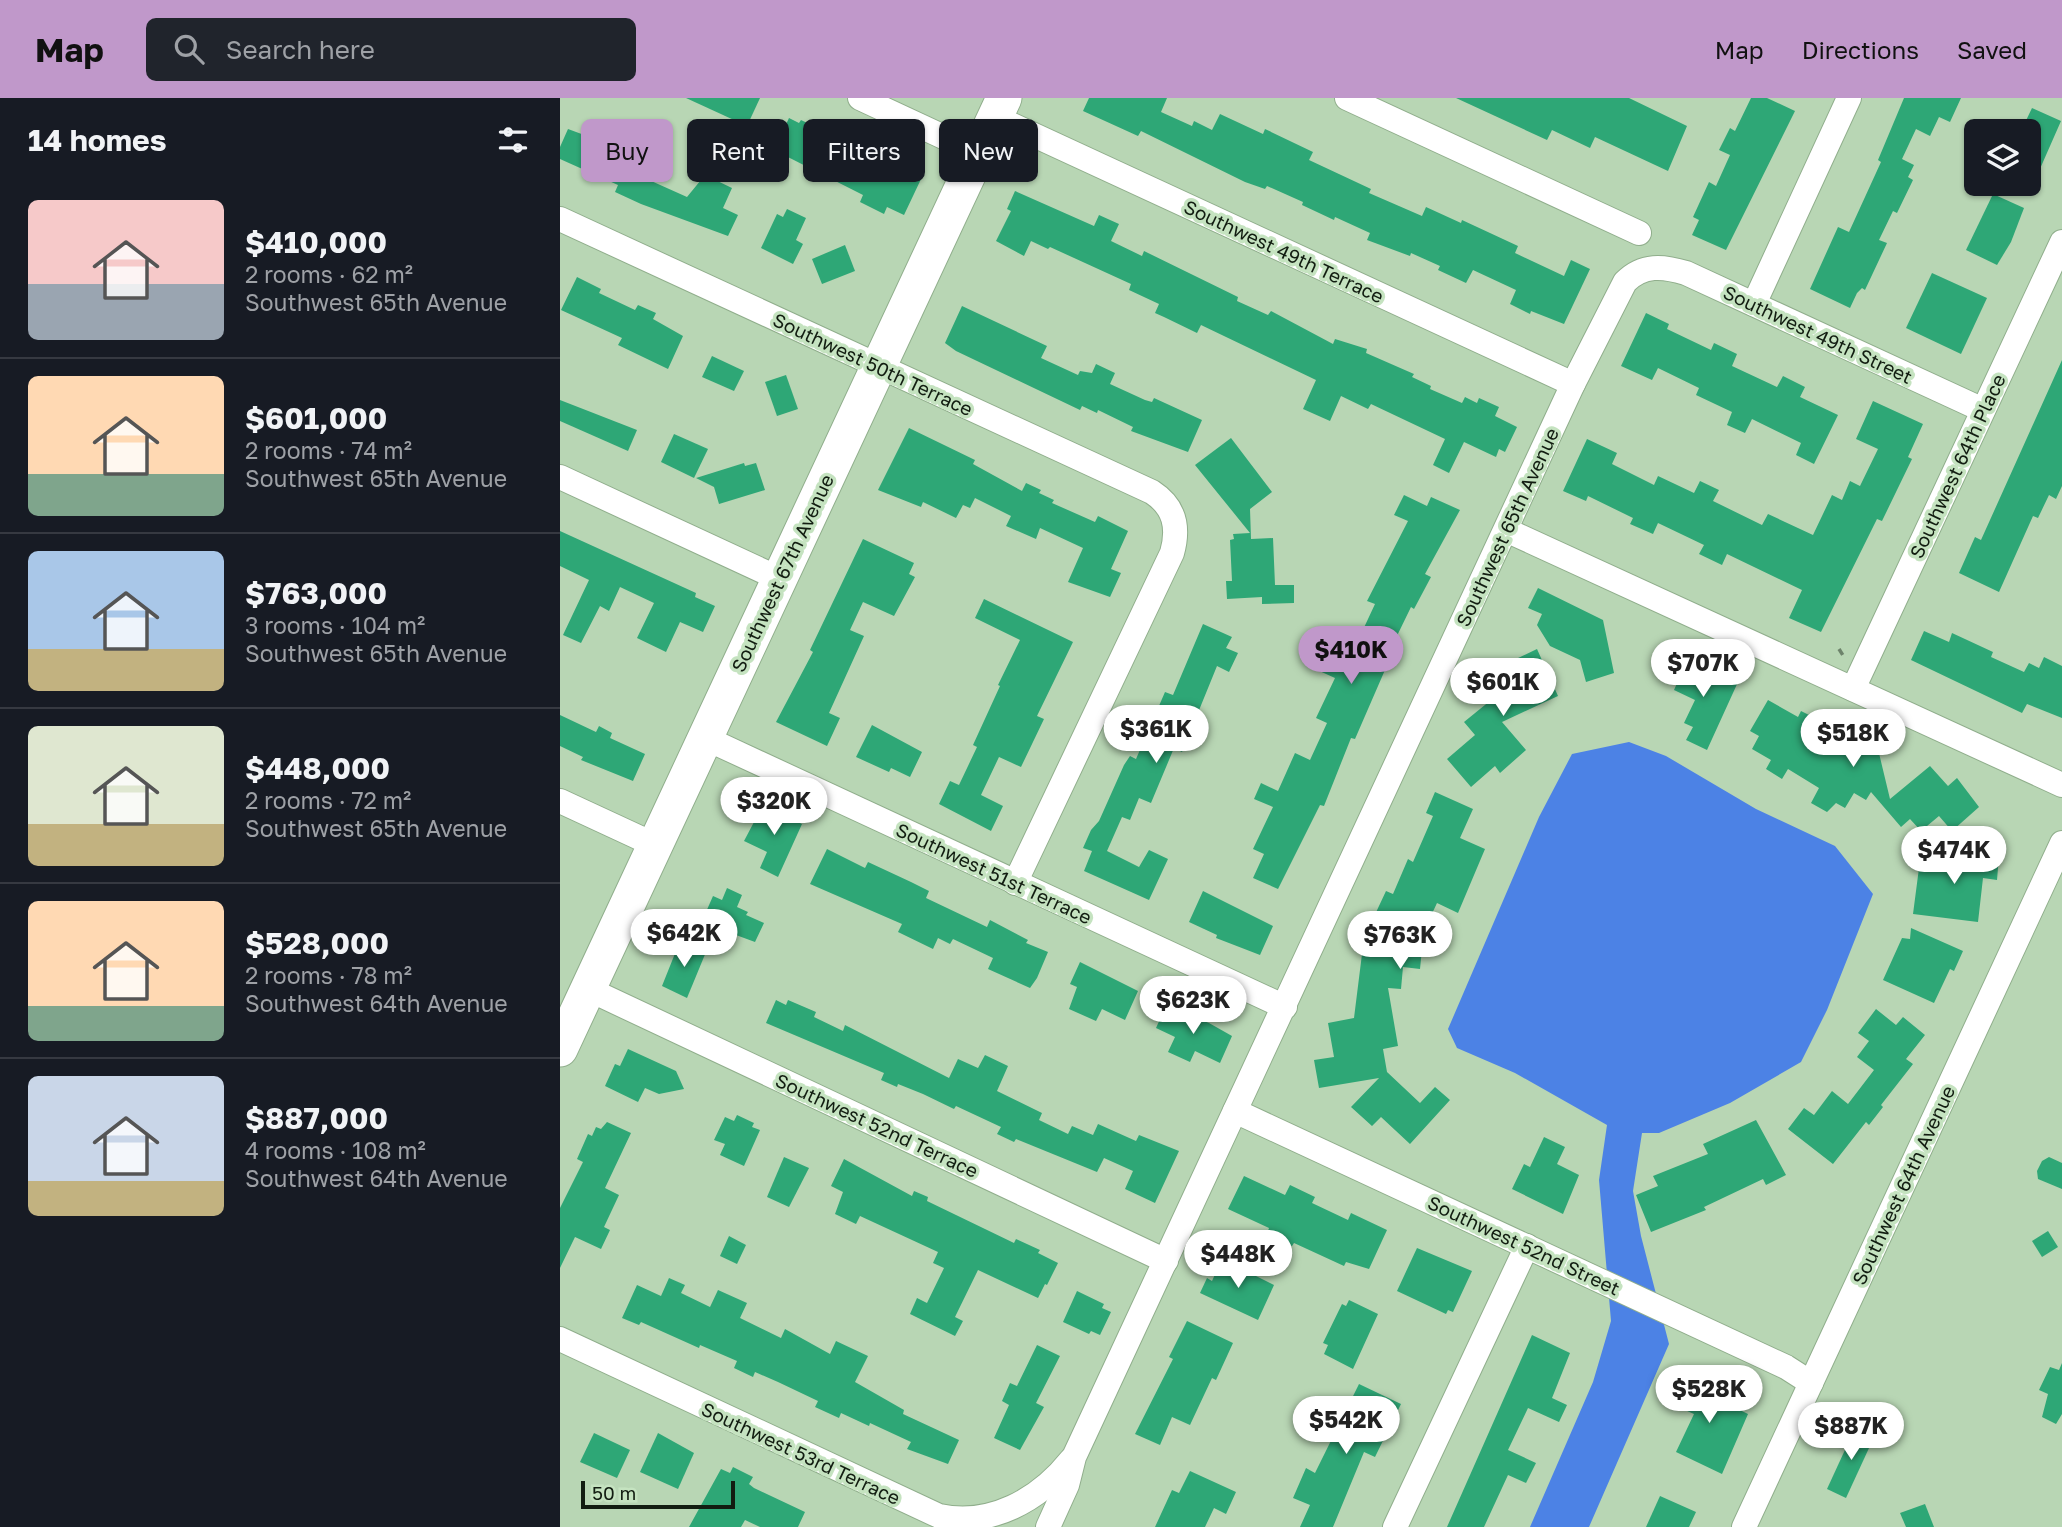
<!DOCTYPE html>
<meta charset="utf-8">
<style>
:root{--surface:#171b24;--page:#20242c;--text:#f1f3f6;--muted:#9ea1a6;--line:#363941;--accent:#c098ca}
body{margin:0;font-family:"Golos Text",sans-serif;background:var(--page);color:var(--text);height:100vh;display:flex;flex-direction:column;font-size:26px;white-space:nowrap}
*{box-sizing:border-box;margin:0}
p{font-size:23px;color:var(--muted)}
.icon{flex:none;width:38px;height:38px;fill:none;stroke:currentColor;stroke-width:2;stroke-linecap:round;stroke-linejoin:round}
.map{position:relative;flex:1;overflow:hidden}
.panel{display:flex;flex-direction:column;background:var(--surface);width:560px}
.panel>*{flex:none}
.banner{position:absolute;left:21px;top:21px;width:665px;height:63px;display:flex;gap:14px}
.tools{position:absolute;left:1404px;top:21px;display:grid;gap:14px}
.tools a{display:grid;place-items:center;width:77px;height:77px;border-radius:10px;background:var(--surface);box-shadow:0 2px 5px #0004;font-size:35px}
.scale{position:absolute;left:21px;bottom:18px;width:154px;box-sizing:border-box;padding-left:7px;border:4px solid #121d11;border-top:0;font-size:19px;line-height:24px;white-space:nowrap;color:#121d11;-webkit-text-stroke:5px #c5e3c0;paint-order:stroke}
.price{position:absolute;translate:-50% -60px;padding:0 16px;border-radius:24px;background:#fff;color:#222;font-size:23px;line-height:46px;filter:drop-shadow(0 2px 4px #0008)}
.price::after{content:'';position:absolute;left:50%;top:42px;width:21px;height:16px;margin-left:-10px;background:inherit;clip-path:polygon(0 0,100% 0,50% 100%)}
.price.current{background:var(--accent);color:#111}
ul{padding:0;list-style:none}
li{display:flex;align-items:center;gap:21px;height:175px;padding:0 28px}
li+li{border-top:2px solid var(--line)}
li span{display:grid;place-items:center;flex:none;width:196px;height:140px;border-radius:10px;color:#555}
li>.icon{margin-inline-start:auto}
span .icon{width:84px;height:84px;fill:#fffc;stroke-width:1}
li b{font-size:30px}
h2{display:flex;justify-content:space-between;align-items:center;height:84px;padding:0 28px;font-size:30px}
.chip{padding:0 24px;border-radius:10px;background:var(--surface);box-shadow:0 2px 5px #0004;font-size:24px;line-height:63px}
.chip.current{background:var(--accent);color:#111}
header{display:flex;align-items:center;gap:42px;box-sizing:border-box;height:98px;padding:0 35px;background:var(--accent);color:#111}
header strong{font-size:33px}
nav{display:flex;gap:38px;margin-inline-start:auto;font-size:24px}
.search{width:490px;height:63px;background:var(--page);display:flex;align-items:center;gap:18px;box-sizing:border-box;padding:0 24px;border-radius:10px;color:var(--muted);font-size:26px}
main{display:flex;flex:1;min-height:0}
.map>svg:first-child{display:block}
</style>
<header>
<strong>Map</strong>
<div class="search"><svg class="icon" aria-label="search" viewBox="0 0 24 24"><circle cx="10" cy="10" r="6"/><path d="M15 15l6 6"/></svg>Search here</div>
<nav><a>Map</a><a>Directions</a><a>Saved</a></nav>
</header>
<main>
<section class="panel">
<h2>14 homes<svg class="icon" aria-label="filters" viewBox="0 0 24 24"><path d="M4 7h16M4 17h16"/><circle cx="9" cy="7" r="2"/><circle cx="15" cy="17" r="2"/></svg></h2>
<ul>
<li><span style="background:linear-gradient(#f6c9c9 60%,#9aa5b1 0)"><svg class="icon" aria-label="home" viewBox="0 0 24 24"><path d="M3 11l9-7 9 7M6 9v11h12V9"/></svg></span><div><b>$410,000</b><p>2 rooms · 62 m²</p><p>Southwest 65th Avenue</p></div></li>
<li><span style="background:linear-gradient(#ffd9b3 70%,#7fa58c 0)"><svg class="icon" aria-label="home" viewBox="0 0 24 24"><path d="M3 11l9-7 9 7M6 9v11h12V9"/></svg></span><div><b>$601,000</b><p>2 rooms · 74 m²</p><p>Southwest 65th Avenue</p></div></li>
<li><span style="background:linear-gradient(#a9c7e8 70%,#c2b280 0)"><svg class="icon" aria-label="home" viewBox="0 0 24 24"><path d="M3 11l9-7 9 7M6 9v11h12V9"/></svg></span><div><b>$763,000</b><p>3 rooms · 104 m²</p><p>Southwest 65th Avenue</p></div></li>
<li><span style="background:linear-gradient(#dfe7d0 70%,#c2b280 0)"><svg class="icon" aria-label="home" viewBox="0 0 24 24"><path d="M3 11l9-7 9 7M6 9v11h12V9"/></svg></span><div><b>$448,000</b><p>2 rooms · 72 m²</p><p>Southwest 65th Avenue</p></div></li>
<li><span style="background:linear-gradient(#ffd9b3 75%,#7fa58c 0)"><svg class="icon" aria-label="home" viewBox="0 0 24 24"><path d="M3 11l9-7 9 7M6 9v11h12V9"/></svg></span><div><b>$528,000</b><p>2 rooms · 78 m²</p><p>Southwest 64th Avenue</p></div></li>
<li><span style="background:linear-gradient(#c9d6e8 75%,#c2b280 0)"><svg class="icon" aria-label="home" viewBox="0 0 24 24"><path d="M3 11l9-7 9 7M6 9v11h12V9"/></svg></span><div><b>$887,000</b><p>4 rooms · 108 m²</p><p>Southwest 64th Avenue</p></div></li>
</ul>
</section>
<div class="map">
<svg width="1502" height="1429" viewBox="0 0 1502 1429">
<rect width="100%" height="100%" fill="#b8d6b4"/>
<polygon fill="#4c82e5" points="1069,644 1106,658 1196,711 1275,748 1313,796 1267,912 1241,964 1170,1005 1099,1035 1082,1035 1073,1093 1081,1138 1109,1246 1029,1429 970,1429 1033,1284 1051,1223 1039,1082 1047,1027 955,975 897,950 888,931 979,719 1012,656"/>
<g fill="#2ea776">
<polygon points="126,0 200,0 187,28"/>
<polygon points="529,0 607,0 601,14 632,28 634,23 652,32 660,16 703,36 705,31 753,54 749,62 811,91 809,95 862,118 866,109 901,125 902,122 958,148 955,155 1004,178 1011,162 1030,171 1004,226 971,213 970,216 950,206 956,192 913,172 906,185 878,172 880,168 851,155 850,158 807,142 810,135 775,119 774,122 742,107 743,104 707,88 705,91 685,84 581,33 578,38 523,13"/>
<polygon points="896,0 1069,0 1127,28 1108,73 1035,39 1030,50 992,32 987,42"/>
<polygon points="1191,0 1207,0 1235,13 1166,152 1132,137 1139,122 1133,119 1149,84 1156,88 1170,57 1159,52 1170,30 1175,33"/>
<polygon points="1344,0 1401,0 1390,24 1379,19 1370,38 1356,31 1342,61 1354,67 1348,79 1353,82 1337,115 1333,113 1319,142 1327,145 1305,192 1302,190 1297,195 1290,210 1250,191 1278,129 1289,134 1321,64 1318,62"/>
<polygon points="1472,10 1501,23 1468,98 1468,33 1461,33"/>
<polygon points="229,20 239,25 241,22 270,36 267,41 291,53 289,57 326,76 329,69 336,72 338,68 362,79 344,117 327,109 324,116 300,104 303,97 214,52"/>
<polygon points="8,31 54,48 51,55 92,75 89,82 127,99 145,77 172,90 163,110 178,117 168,138 81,106 55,94 58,87 0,61 0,49"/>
<polygon points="455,93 534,128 539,117 559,126 551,143 582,158 584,153 678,199 677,203 708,217 711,213 773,246 775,241 807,251 806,255 854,276 852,279 871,288 870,291 902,305 905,299 917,305 919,300 939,309 935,318 957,329 945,354 939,351 936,359 904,344 889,375 873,367 885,341 811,306 808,311 781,298 770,323 743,311 756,282 641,227 637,235 604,219 595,215 599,206 569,192 571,186 490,149 488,151 471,143 464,158 436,143 451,113 447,111"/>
<polygon points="1433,96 1464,110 1451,144 1437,167 1406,152"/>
<polygon points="227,111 246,120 236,142 243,146 233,166 201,150 217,116 223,119"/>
<polygon points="285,147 295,173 262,186 252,161"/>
<polygon points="1372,175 1427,200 1401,256 1346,230"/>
<polygon points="17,179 41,191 39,195 75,212 78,207 96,215 93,221 123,238 108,271 58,247 62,240 1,212"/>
<polygon points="402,208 487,248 481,260 518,277 520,273 532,275 536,266 555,275 550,286 585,302 592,304 594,300 642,322 628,354 571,333 573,329 538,312 537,315 522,308 520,312 396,253 385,245"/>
<polygon points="1086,215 1109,226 1107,231 1151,252 1154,245 1177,256 1172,268 1217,289 1223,278 1245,289 1240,299 1278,317 1254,366 1236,357 1241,345 1192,321 1185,335 1167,327 1172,314 1136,297 1139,290 1098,270 1092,282 1061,268"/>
<polygon points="152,258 184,273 174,293 142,279"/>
<polygon points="1502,262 1502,388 1496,401 1489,397 1478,420 1473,418 1439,494 1399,475 1415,439 1421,442"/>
<polygon points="226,277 238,311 217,318 205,284"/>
<polygon points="0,302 77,332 68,353 0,323"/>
<polygon points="1313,303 1363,326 1348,359 1352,361 1322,423 1317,421 1261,534 1229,520 1242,492 1167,456 1162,467 1139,456 1144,447 1098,425 1093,436 1070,426 1073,420 1028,398 1026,403 1003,393 1027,341 1057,355 1052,366 1094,387 1098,378 1134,395 1140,383 1159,392 1153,403 1202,427 1208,416 1253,437 1272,397 1282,402 1290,383 1300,388 1318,351 1296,341"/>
<polygon points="349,330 415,362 413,366 462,393 466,385 481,392 479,395 494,402 492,405 535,424 538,418 568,433 551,471 561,475 550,499 508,484 523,450 480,430 476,441 446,428 451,418 415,400 410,410 403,407 396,420 363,404 361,409 318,392"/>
<polygon points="114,336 148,351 134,380 101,364"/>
<polygon points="671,340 712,394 690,411 691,441 713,440 715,487 734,487 734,505 702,506 702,499 667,501 666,483 672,483 670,442 674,441 673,436 690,435 635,367"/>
<polygon points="184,365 185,368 196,365 205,392 159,406 154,389 136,380"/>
<polygon points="844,397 867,408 871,399 900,412 865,476 871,479 854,511 851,509 834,544 840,547 831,567 828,565 795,641 791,640 764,708 760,707 718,791 693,780 704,756 693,751 713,709 694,701 701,685 718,693 735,655 750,662 767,625 756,620 775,580 755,571 770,540 794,551 815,506 807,503 848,423 834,417"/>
<polygon points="0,433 136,495 135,499 155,508 143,534 120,524 106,554 77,540 94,505 60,489 49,513 40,508 21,545 3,537 29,482 0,468"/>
<polygon points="303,441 354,465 349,476 355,479 334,518 303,504 290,532 304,538 269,615 280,620 267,648 216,624 253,554 250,552"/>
<polygon points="978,490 1043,522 1054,575 1026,584 1020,562 990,548 977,527 982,516 968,510"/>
<polygon points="424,501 513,544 477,618 484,621 461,669 439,659 421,697 443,708 431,733 379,706 390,683 399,687 417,649 413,647 440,588 438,587 460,542 415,520"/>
<polygon points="643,526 672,539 666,550 678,555 669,574 657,568 622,654 614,650 591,705 579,700 570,722 562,719 547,753 579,769 589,752 608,761 589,802 524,773 532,753 523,750 531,732 539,723 564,667 570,658 576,661 605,594 613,597"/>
<polygon points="1364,533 1389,544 1392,535 1433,554 1431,559 1464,574 1469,565 1479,570 1484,559 1502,568 1502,620 1467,606 1462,615 1351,562"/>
<polygon points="977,551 998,598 942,624 966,652 940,675 935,668 911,689 887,661 915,637 904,624 936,598 929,585 941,579 937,570"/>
<polygon points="1121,558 1178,584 1147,652 1126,642 1133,629 1124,625 1135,602 1114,592 1118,583 1110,579"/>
<polygon points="1208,602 1238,619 1241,613 1301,643 1308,630 1325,640 1318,651 1330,701 1370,668 1388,688 1397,680 1419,709 1392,733 1379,718 1361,733 1350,721 1341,729 1311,694 1306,702 1294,695 1285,710 1276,705 1267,714 1251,705 1259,690 1228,671 1222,681 1206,671 1211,662 1192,651 1199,638 1190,633"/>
<polygon points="0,617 36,634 39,628 52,635 50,640 85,656 73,683 21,662 23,659 0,648"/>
<polygon points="312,627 362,654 350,679 331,670 329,674 296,659"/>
<polygon points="875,694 913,711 900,740 925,751 898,815 877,805 856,850 862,851 860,871 843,869 841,891 828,890 838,948 823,951 827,974 860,1005 875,989 890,1002 850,1046 821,1019 812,1028 791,1009 819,980 759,990 754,962 774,959 768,925 794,920 804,840 826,793 833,796 848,761 853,764 873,718 866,715"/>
<polygon points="216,706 232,713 229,720 242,726 218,779 200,770 207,754 184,743 203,707 213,712"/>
<polygon points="267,751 305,770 308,764 351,784 369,793 366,800 427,829 430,822 468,842 466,845 488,854 477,880 470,890 428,871 433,860 393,841 390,846 378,840 373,851 338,834 342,826 250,786"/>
<polygon points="1404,753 1439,758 1437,782 1423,780 1418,824 1353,816 1359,770"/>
<polygon points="167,790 182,797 177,809 188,814 186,817 204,825 195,844 146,826 151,816 146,814 153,798 162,802"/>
<polygon points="643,793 713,828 700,857 656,840 657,837 629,824"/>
<polygon points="1351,830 1403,853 1394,873 1390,871 1374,905 1323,882 1342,840 1350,841"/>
<polygon points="120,843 146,854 127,900 102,888"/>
<polygon points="520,864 578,893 565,922 542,911 536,923 509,911 517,889 510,886"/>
<polygon points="216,902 226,907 228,902 256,914 254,919 283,933 285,927 389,980 398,961 418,970 425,957 448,968 437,993 482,1015 479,1022 508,1036 512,1028 533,1037 538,1026 576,1043 579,1037 619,1053 595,1105 565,1091 573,1073 544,1060 537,1074 456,1041 454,1044 437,1036 441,1029 396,1008 394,1011 363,996 338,986 337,989 321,982 324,975 206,925"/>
<polygon points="606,908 649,925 672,938 660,965 635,953 630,964 608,954 615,939 596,930"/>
<polygon points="1316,911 1336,927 1343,919 1365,937 1346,961 1353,966 1321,1007 1323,1009 1309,1027 1306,1024 1273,1066 1228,1031 1244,1010 1254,1017 1272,993 1288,1006 1314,972 1297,959 1309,943 1298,935"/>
<polygon points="68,951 116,973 124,991 99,996 85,990 78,1004 45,988 55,966 60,968"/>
<polygon points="177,1017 194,1025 192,1029 200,1032 184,1068 160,1057 165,1046 154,1042 165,1019 174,1023"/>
<polygon points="1196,1022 1226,1077 1206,1087 1203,1081 1144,1109 1146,1112 1091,1134 1076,1097 1098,1088 1093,1078 1148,1056 1143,1046"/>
<polygon points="47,1024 71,1035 45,1090 59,1097 44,1129 50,1132 41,1151 15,1139 0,1170 0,1110 23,1064 17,1061 28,1036 32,1038 36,1029 41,1031"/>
<polygon points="984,1039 1005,1049 997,1066 1019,1077 1003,1116 952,1091 964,1066 970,1069"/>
<polygon points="224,1059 249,1070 229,1109 207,1099"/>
<polygon points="1489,1059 1502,1065 1502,1091 1478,1081 1477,1073 1482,1063"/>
<polygon points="284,1061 352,1098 354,1093 368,1099 367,1103 454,1145 456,1141 480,1152 478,1155 498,1165 487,1187 485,1186 478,1200 418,1172 395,1219 403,1223 395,1238 350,1216 357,1200 367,1205 384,1170 373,1165 378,1154 300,1118 296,1126 275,1116 283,1094 271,1088"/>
<polygon points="684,1078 725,1097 730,1087 755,1099 752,1105 788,1122 791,1115 827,1132 809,1171 786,1164 784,1168 734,1145 732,1148 707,1136 709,1130 668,1111"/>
<polygon points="1488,1133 1498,1149 1482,1159 1472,1143"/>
<polygon points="169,1138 186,1147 177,1166 160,1158"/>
<polygon points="857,1150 912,1173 893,1214 888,1212 886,1216 837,1193"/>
<polygon points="662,1161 714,1187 698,1222 640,1195 647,1180 652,1183"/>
<polygon points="109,1180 125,1187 121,1195 150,1209 158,1192 187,1205 180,1220 221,1240 225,1231 270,1256 276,1243 308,1258 295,1284 344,1312 343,1316 399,1342 388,1366 347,1351 351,1344 310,1325 309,1328 281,1315 279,1320 255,1309 258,1303 218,1284 195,1274 193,1279 174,1270 177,1263 140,1247 139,1250 81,1224 79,1227 62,1220 77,1187 101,1198"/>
<polygon points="517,1193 544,1206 542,1210 551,1214 540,1237 531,1233 529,1236 503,1224"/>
<polygon points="789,1202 818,1216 793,1271 764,1256 768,1247 763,1245 782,1206 786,1208"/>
<polygon points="627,1223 673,1245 656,1282 652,1280 630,1327 612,1319 600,1347 575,1336 613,1261 609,1259"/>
<polygon points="972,1237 1010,1255 992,1300 1007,1307 999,1324 968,1310 948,1352 976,1365 966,1385 948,1377 924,1429 887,1429"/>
<polygon points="477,1247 500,1258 476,1305 484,1309 460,1352 434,1340 449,1307 442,1303 450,1285 457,1288"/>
<polygon points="1502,1265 1502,1316 1496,1326 1482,1319 1488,1296 1479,1292 1490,1269 1499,1272"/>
<polygon points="1132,1273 1155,1283 1149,1297 1188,1316 1162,1376 1116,1354 1134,1316 1116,1308"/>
<polygon points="799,1286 841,1306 815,1359 804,1354 773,1429 740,1429 750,1407 733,1400 746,1370 755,1375"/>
<polygon points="1296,1328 1315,1337 1286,1400 1267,1391"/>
<polygon points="34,1335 70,1352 57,1380 20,1364"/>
<polygon points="98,1335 134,1355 118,1391 80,1374"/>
<polygon points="173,1369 193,1379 189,1386 194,1390 245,1414 238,1429 200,1429 185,1422 181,1429 129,1429 161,1371 170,1375"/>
<polygon points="630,1373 676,1394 666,1416 654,1410 645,1429 595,1429 612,1392 619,1395"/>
<polygon points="1100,1398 1136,1414 1129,1429 1086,1429"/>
<polygon points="1365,1406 1374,1429 1346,1429 1340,1415"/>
</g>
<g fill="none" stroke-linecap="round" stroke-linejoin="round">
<g stroke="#90ae8c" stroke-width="26">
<g id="minor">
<polyline points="300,0 418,55"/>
<polyline points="787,0 1079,135"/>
<polyline points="435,19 1013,286"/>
<path d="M 0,121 L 592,394 C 615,409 619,430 612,455 L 455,785"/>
<polyline points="1194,206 1289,0"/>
<polyline points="0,379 220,481"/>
<polyline points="946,432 1502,687"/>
<polyline points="1293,591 1502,144"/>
<polyline points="145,640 725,909"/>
<polyline points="0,703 95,747"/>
<polyline points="28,891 606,1163"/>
<polyline points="675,1013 1226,1269 1251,1285"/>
<path d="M 0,1241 L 379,1418 C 431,1429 479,1402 511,1362"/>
<path d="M 488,1429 L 507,1387 L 514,1359 L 1013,286 L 1065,184 C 1083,166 1103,168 1126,175 L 1423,312"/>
<polyline points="835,1429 967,1148"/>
<polyline points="1184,1429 1502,745"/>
</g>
</g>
<g stroke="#90ae8c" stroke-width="37">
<polyline id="secondary" points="0,951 444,0"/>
</g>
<polyline stroke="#6d836b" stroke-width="3.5" stroke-dasharray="7 3.5" stroke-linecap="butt" points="1279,551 1284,559"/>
<use href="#minor" stroke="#fff" stroke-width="24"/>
<use href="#secondary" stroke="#fff" stroke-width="35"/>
</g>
<g text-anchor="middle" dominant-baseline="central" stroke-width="7" stroke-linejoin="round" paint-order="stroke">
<g font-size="19" fill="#121d11" stroke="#c5e3c0">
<text transform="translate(724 153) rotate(25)">Southwest 49th Terrace</text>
<text transform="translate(1258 236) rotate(25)">Southwest 49th Street</text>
<text transform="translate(313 266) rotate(25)">Southwest 50th Terrace</text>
<text transform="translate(1397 368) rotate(-65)">Southwest 64th Place</text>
<text transform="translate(947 429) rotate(-65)">Southwest 65th Avenue</text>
<text transform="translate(222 475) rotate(-65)">Southwest 67th Avenue</text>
<text transform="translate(434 775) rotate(25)">Southwest 51st Terrace</text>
<text transform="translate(317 1027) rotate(25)">Southwest 52nd Terrace</text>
<text transform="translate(1343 1087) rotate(-65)">Southwest 64th Avenue</text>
<text transform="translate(964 1147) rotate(25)">Southwest 52nd Street</text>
<text transform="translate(241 1355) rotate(25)">Southwest 53rd Terrace</text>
</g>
</g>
</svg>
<div class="tools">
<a><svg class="icon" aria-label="layers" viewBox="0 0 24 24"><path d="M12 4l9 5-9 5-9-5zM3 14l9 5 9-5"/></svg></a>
</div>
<div class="scale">50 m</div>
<b class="price current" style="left:791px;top:588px">$410K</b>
<b class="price" style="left:1143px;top:601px">$707K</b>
<b class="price" style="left:943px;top:620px">$601K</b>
<b class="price" style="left:596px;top:667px">$361K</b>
<b class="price" style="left:1293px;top:671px">$518K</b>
<b class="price" style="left:214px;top:739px">$320K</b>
<b class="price" style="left:1394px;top:788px">$474K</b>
<b class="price" style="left:124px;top:871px">$642K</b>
<b class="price" style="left:840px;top:873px">$763K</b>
<b class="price" style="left:633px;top:938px">$623K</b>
<b class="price" style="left:678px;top:1192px">$448K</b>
<b class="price" style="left:1149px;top:1327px">$528K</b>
<b class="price" style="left:786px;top:1358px">$542K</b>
<b class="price" style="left:1291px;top:1364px">$887K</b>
<div class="banner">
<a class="chip current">Buy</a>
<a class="chip">Rent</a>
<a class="chip">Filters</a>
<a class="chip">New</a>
</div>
</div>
</main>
